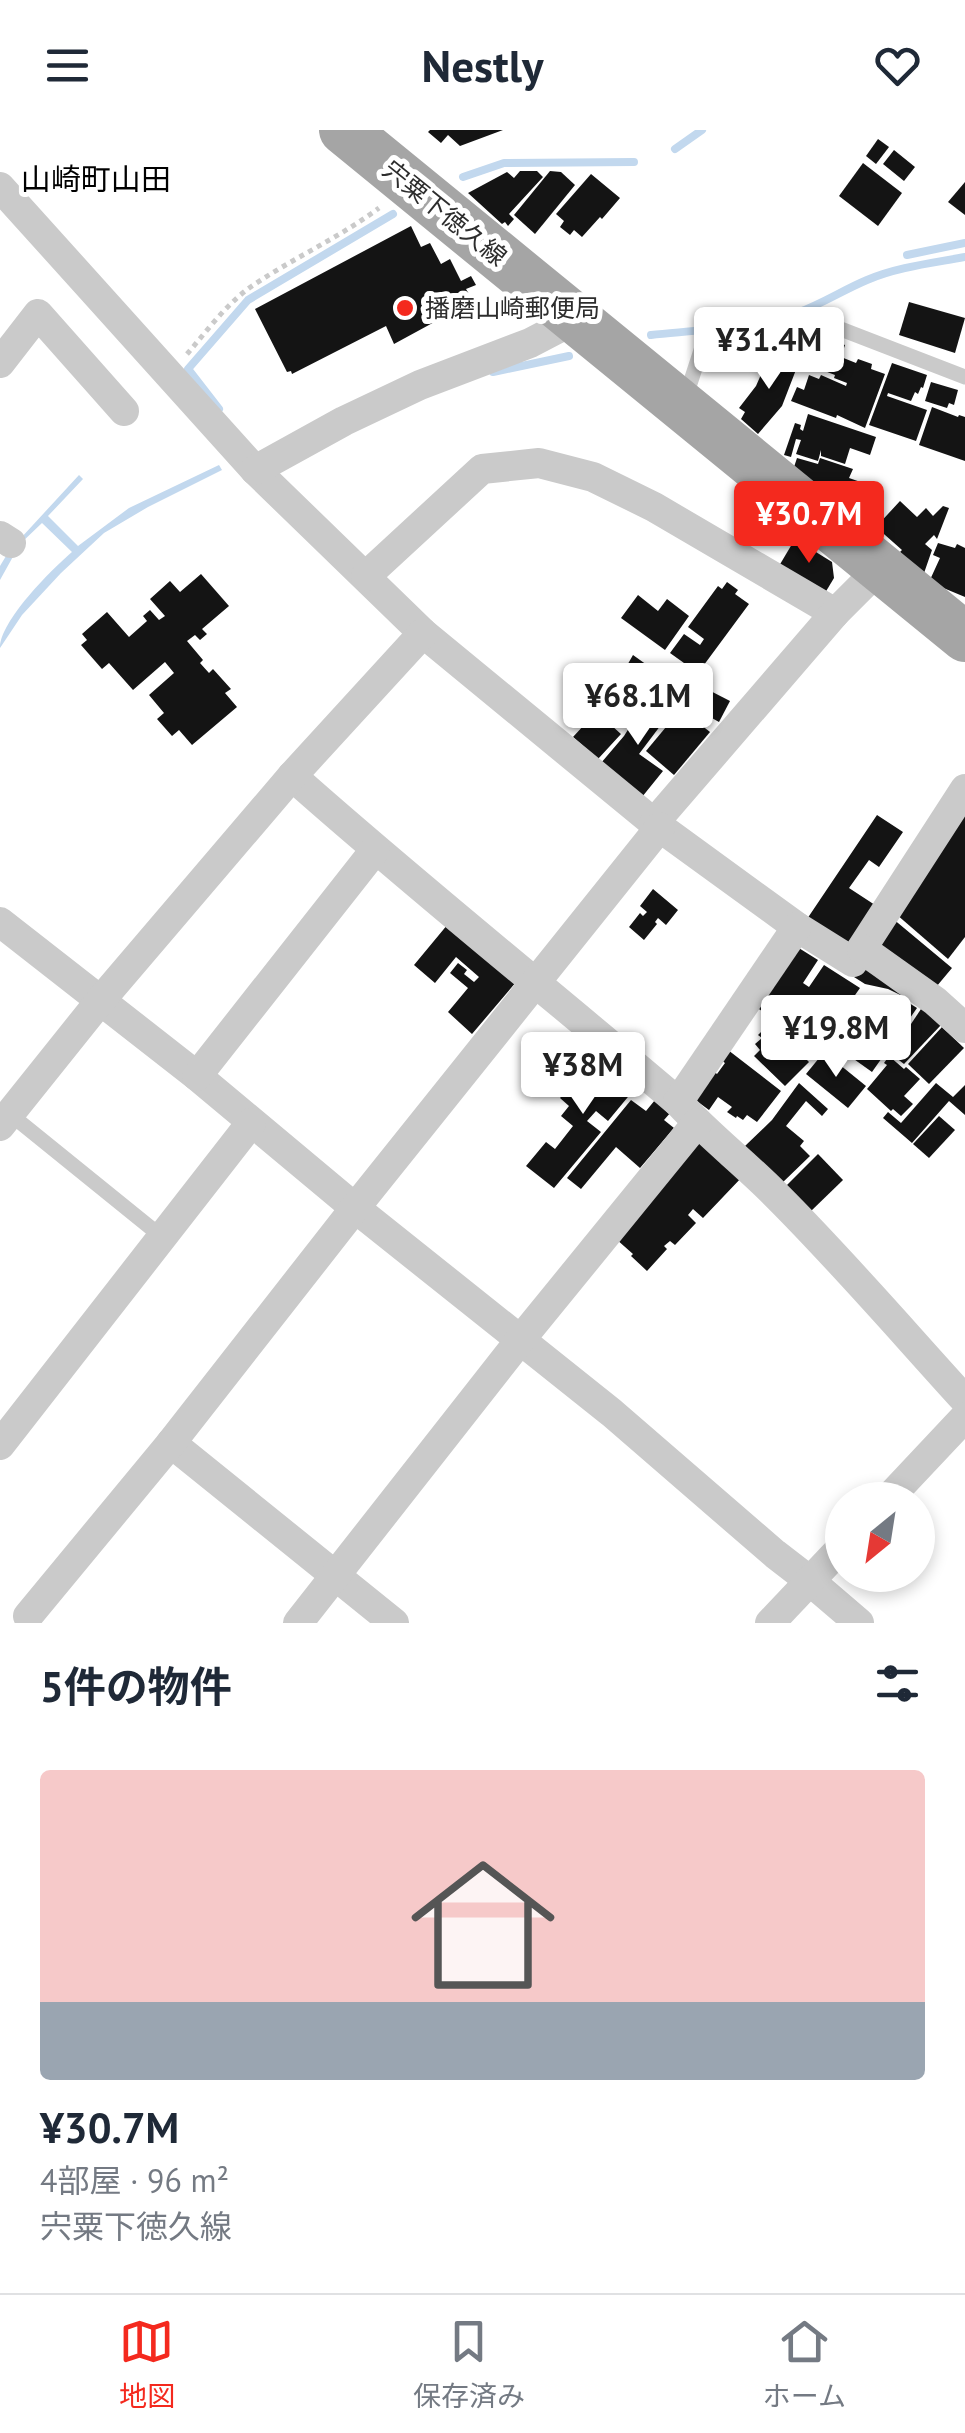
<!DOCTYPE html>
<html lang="ja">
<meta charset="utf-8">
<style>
:root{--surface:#fff;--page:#f6f6f7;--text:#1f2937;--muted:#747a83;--line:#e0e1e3;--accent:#f4291e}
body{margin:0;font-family:"PT Sans","Noto Sans JP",sans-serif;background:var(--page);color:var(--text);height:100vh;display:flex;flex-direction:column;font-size:38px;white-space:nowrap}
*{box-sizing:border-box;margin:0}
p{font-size:32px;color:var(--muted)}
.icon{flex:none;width:55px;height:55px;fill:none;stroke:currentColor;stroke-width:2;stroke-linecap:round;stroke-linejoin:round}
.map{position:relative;height:1493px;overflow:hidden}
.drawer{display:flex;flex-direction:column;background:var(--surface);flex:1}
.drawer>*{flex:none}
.needle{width:65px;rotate:210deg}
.controls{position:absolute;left:825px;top:1352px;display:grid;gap:20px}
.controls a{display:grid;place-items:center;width:110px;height:110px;border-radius:50%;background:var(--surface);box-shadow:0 5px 15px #0003;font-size:50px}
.price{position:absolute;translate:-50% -85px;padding:0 22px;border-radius:10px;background:#fff;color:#222;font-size:32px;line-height:65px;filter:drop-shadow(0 2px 5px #0008)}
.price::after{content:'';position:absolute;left:50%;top:60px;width:30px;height:22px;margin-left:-15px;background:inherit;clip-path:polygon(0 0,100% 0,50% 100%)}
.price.current{background:var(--accent);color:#fff}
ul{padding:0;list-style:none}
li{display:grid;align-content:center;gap:20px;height:530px;padding:0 40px}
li+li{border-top:2px solid var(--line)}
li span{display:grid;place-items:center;height:310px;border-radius:10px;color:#555}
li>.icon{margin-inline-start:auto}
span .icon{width:180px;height:180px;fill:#fffc;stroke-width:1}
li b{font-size:42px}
h2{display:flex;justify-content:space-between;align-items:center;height:120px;padding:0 40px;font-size:42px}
header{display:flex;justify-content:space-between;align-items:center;height:130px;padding:0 40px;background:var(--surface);font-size:45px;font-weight:700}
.dock{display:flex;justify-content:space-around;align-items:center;height:140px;border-top:2px solid var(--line);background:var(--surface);font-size:28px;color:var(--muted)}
.dock a{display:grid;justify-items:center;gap:5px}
.dock .current{color:var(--accent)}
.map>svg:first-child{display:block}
</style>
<header><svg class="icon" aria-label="menu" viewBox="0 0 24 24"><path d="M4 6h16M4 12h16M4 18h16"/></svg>Nestly<svg class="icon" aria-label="heart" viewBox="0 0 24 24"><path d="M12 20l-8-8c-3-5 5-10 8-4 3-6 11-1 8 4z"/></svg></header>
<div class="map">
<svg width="965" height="1493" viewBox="0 0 965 1493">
<rect width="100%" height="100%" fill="#fff"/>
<path fill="#c2d8ee" d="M 219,335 L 222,340 L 148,377 L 104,403 L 61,443 L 22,485 L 0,518 C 0,491 51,440 72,422 L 42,393 L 20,414 L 0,450 L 0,436 L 9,421 L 79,345 L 83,349 L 48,386 L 78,416 L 129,378 Z"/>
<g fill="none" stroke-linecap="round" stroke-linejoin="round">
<g stroke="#c2d8ee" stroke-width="8">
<polyline points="675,19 702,0"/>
<polyline points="463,47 504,33 634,32"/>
<polyline points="907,125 965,113"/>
<path d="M 651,205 C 700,200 750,198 797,183 C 822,174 843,160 867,150 C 897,137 933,133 965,127"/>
<polyline points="493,242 569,226"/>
<polyline points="219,279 188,239 248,170 393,84"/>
</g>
</g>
<g fill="#141414">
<polygon points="430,0 503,0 460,16 448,5 441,13 428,2"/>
<polygon points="878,9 889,17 876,34 866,26"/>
<polygon points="894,20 915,37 904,51 883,34"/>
<polygon points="863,33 902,63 878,96 839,66"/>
<polygon points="520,41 537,41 543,47 509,84 514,89 508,96 505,92 502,94 468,63 507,42 514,48"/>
<polygon points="550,41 561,42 575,55 535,104 514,85"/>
<polygon points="591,44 620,68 602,89 600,87 582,107 574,100 570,105 560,97 564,91 556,84"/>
<polygon points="965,52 965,85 948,72"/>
<polygon points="411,96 421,117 430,113 441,134 450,129 461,151 471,146 476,155 466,159 473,171 394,214 386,196 292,244 291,241 287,242 255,179"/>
<polygon points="909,172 965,188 955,223 899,205"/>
<polygon points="820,205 845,215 841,227 856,233 858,229 872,234 871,239 885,244 865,298 837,285 836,288 791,271 797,257 804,260 809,245 819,249 821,245 846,256 847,253 834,248 835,245 809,235"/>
<polygon points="781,211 800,218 797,227 777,220"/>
<polygon points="771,222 799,232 782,276 758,304 741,289 745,282 739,278 756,256"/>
<polygon points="892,233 927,245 923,258 921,257 918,264 915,262 911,271 888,263 887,266 927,280 916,311 869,295"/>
<polygon points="931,252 958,260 954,275 949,273 947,278 925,271"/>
<polygon points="932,277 958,287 959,285 965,287 965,331 919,315"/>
<polygon points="808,284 876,307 870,325 850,318 845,334 821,326 821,320 818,331 796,324 801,310 796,309 791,327 784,325 795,293 801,295 800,299 803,301"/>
<polygon points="797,328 818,334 820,328 853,339 849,348 875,357 866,369 863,367 849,384 793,340"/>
<polygon points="900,371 917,387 926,378 933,386 943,376 949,378 937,409 934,405 925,414 932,420 923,446 900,422 902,420 876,397"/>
<polygon points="795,409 832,432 834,448 825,463 779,436"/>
<polygon points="938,413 955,418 957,414 965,418 965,467 929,452 940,428 933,425"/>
<polygon points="201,444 229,476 202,499 207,504 200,510 195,505 187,511 203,530 200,533 209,543 213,539 231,559 225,563 237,577 192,615 179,600 172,606 157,589 164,583 149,565 174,543 165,532 133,560 109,533 102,539 81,515 87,510 82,504 107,482 129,507 147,491 143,486 150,480 159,490 165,486 150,469 170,451 180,462"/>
<polygon points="727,452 738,460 735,464 749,474 698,543 670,523 684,504 700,515 704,509 688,497 718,456 722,459"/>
<polygon points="638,465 658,481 667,469 689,486 665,520 621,488"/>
<polygon points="633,525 647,535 641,544 653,552 634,582 609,567"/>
<polygon points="680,534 697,547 680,569 663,556"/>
<polygon points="695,553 730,571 719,592 685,573"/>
<polygon points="650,565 673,579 639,624 663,641 642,667 601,633 624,606"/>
<polygon points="602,567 610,572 601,586 621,604 598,629 573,607 596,582 593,581"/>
<polygon points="681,579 710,602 674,645 646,621"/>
<polygon points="965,679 965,807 948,829 896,784"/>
<polygon points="877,685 903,702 879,737 869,730 849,758 875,775 850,818 807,789"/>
<polygon points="653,759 678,780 666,795 658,788 655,792 657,794 644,810 629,797 640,783 643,786 647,782 640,776"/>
<polygon points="892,788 952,838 921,875 888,859 865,854 843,840"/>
<polygon points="448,794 517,851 472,904 448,882 468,858 450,843 458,833 467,840 464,844 474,852 479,847 456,827 435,853 414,835"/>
<polygon points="794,815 818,830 803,853 809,857 824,835 860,858 820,915 801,902 798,906 753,875"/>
<polygon points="898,866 917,878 872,942 830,912 851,882 881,901 892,886 887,881"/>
<polygon points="923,876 942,894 904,934 891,924"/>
<polygon points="770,893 809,932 785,956 754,926 760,920 755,914 762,908 758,905"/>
<polygon points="942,897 964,918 929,954 908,934"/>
<polygon points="728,920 781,961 757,992 747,985 743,990 737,986 736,988 727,982 732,977 718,967 709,980 690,966 711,939 717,944 725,933 721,930"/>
<polygon points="824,922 866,956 848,978 806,944"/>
<polygon points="597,923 637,956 608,991 596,981 587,991 601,1002 554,1058 526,1036 546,1012 555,1019 573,996 561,986 569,976 560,968"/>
<polygon points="889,926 904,939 906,937 920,949 904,966 913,974 901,986 893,979 891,981 867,959 887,935 884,933"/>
<polygon points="799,953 828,979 822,986 806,971 786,996 804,1011 800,1016 810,1026 781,1054 745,1016 772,990"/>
<polygon points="936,953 953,967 965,955 965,985 949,971 912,1013 883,988 888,982 901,993"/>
<polygon points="631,970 646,981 655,970 671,982 664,990 674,998 640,1038 616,1017 581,1059 567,1048"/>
<polygon points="939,986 955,1000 929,1028 913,1014"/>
<polygon points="698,1004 743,1046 703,1088 693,1079 688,1085 696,1093 675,1115 670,1111 664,1116 667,1119 647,1141 631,1126 633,1124 616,1109"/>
<polygon points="818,1024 843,1050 809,1083 785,1057"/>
</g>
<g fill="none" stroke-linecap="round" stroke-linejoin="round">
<path stroke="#cacaca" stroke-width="5" stroke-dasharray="5 5" stroke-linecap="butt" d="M 187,224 C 207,201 226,174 252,156 C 293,128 339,108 379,78"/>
<g stroke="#cacaca" stroke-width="15">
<polyline points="685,269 702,217 820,191 965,247"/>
<polyline points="10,984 162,1107"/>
</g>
<g stroke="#cacaca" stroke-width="30">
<polyline points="0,57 255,340 423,503 654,693 797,797 853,832 965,659"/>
<polyline points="0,233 38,184 124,281"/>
<polyline points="255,340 344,291 420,255 530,213 576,189"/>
<polyline points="0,406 11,413"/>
<polyline points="366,446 482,339 539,333 593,347 654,377 835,483"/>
<path d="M 292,646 C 418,758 550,863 678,972 C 709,1006 746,1034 778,1067 C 843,1132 903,1202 965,1270"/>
<polyline points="654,693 835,483 880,438"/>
<polyline points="0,792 197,946 355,1078 612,1283 775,1424 810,1451 859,1493"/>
<polyline points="862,819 935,871 965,898"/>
<polyline points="197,946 375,720"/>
<polyline points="678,972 797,797"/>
<polyline points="0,996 100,871 292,646 423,503"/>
<polyline points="171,1313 394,1493"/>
<polyline points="0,1315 251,993"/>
<polyline points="887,1370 965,1287"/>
<polyline points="28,1486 171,1313 355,1078 660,697"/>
<polyline points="298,1493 521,1209 697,993"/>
<polyline points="770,1493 842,1417"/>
</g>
<polyline stroke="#a5a5a5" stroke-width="50" points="344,0 965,507"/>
</g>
<circle fill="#f4291e" stroke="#fff" stroke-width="4" cx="405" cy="178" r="10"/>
<g text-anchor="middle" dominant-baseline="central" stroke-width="10" stroke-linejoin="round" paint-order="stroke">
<g font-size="25" fill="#2d2d2d" stroke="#fff">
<text transform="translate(445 83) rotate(39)">宍粟下徳久線</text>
</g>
<g font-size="25" fill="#2d2d2d" stroke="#fff" text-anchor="start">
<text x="425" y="178">播磨山崎郵便局</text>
</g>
<g font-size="30" fill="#000" stroke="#fff">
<text x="96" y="48">山崎町山田</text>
</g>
</g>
</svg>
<div class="controls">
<a><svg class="needle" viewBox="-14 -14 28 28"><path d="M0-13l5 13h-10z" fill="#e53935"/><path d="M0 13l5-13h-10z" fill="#747a83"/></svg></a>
</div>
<b class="price" style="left:769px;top:262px">¥31.4M</b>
<b class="price current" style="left:809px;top:436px">¥30.7M</b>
<b class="price" style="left:638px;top:618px">¥68.1M</b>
<b class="price" style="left:836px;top:950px">¥19.8M</b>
<b class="price" style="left:583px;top:987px">¥38M</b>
</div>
<section class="drawer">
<h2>5件の物件<svg class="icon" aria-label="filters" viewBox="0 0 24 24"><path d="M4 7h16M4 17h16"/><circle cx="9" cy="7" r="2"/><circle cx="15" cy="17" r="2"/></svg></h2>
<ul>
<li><span style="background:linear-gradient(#f6c9c9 75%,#9aa5b1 0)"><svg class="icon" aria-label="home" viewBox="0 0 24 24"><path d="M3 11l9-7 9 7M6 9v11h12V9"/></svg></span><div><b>¥30.7M</b><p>4部屋 · 96 m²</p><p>宍粟下徳久線</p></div></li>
</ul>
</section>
<nav class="dock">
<a class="current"><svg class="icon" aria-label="map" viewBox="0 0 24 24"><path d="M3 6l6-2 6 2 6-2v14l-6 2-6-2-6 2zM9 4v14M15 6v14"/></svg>地図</a>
<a><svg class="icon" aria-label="saved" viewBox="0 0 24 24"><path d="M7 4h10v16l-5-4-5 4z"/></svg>保存済み</a>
<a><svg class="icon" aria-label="home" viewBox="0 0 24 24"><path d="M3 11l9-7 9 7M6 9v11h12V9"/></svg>ホーム</a>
</nav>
